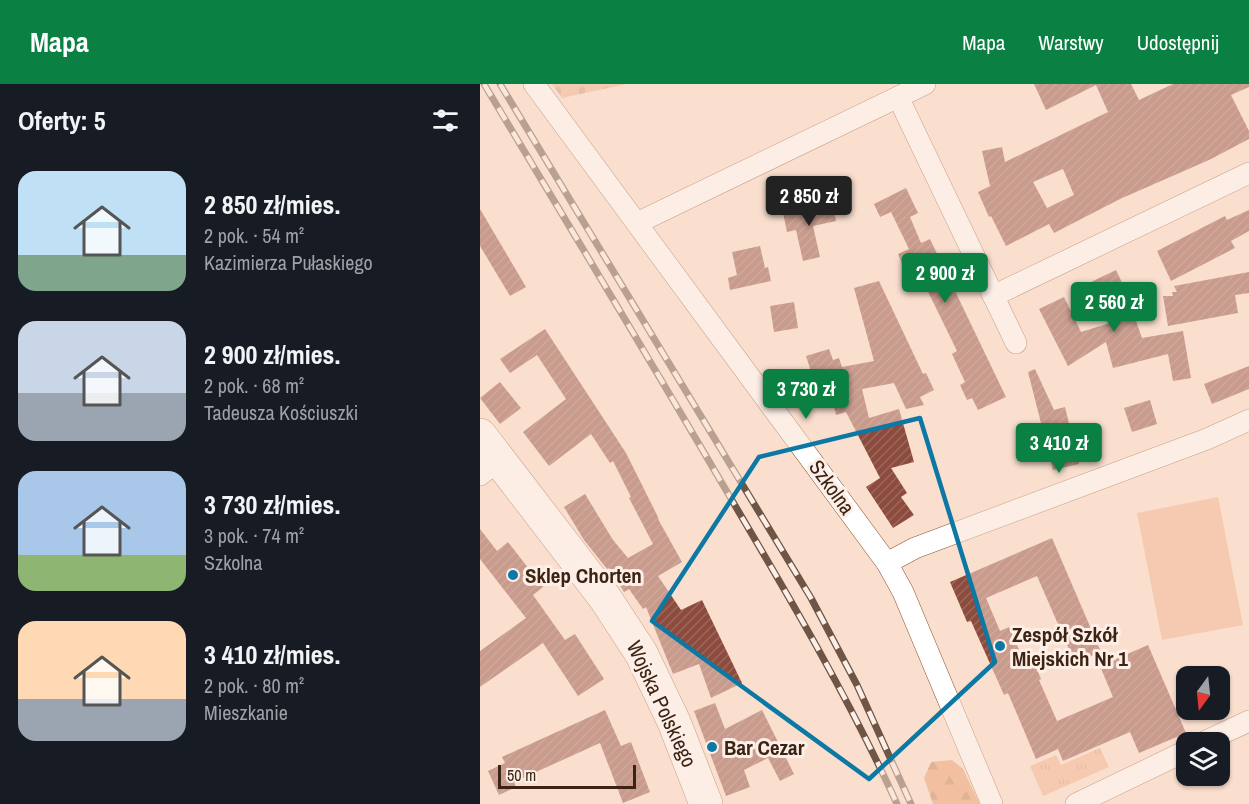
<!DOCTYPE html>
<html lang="pl">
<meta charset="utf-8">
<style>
:root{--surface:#171b24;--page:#242831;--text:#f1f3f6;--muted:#9ea1a6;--accent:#0b8043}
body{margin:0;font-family:"Archivo Narrow",sans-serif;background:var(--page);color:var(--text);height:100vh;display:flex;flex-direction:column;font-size:22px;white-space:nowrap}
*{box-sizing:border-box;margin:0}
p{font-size:20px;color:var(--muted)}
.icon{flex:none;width:33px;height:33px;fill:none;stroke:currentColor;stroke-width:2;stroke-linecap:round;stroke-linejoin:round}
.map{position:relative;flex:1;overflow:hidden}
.drawer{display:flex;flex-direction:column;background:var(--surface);width:480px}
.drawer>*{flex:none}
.needle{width:39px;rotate:195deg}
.buttons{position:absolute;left:696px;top:582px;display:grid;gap:12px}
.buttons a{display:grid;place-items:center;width:54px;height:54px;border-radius:12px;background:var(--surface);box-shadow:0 2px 4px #0004;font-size:30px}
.scale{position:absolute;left:18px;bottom:15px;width:138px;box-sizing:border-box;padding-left:6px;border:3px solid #3c2414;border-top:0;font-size:16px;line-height:21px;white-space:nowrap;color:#3c2414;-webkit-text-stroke:4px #fdefe7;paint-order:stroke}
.price{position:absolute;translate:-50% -51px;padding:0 14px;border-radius:6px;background:var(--accent);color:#fff;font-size:20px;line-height:39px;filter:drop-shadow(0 2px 3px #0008)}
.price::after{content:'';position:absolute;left:50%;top:36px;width:18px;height:14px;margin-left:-9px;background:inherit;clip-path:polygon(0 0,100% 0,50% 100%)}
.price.on{background:#222;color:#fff}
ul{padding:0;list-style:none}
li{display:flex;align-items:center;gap:18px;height:150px;padding:0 18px}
li span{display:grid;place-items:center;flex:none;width:168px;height:120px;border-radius:18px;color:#555}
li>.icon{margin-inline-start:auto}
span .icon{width:72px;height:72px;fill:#fffc;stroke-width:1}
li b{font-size:26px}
h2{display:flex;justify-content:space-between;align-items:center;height:72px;padding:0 18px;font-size:26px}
header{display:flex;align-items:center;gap:36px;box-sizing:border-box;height:84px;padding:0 30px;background:var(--accent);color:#fff}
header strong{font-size:28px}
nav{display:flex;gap:33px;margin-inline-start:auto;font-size:21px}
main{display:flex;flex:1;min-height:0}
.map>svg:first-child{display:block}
</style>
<header>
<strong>Mapa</strong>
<nav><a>Mapa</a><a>Warstwy</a><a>Udostępnij</a></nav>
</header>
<main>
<section class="drawer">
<h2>Oferty: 5<svg class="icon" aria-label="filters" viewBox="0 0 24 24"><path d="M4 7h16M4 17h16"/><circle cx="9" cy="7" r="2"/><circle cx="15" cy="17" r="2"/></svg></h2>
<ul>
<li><span style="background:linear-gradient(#bfe0f5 70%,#7fa58c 0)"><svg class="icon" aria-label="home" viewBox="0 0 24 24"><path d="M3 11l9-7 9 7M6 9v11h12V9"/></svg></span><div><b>2 850 zł/mies.</b><p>2 pok. · 54 m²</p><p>Kazimierza Pułaskiego</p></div></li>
<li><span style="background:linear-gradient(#c9d6e8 60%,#9aa5b1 0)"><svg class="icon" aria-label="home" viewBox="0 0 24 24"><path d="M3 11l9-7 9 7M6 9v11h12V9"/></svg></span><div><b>2 900 zł/mies.</b><p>2 pok. · 68 m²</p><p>Tadeusza Kościuszki</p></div></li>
<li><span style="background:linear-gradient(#a9c7e8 70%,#8fb573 0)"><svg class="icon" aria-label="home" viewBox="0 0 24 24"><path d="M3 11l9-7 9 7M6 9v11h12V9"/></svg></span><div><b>3 730 zł/mies.</b><p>3 pok. · 74 m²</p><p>Szkolna</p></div></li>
<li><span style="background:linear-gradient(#ffd9b3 65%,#9aa5b1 0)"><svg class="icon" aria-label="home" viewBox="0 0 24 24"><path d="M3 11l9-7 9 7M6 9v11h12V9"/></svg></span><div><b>3 410 zł/mies.</b><p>2 pok. · 80 m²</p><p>Mieszkanie</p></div></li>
</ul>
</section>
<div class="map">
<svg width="769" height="720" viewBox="0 0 769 720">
<defs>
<pattern id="forest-firs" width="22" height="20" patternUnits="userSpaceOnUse" patternTransform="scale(1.5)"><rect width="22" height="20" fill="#e99b69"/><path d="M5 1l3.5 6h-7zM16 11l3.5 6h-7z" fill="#be7e55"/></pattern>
<pattern id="cemetery-stones" width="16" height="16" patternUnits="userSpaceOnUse" patternTransform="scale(1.5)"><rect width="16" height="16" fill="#f0b28c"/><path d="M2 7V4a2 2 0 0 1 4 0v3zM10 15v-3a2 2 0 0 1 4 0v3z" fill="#cf9978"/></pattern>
<pattern id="park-tufts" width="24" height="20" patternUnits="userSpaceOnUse" patternTransform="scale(1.5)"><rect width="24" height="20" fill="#f0b28c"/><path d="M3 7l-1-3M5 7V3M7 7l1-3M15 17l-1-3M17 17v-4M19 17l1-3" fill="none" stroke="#cf9978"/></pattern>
<pattern id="building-hatch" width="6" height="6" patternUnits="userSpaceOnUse" patternTransform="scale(1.5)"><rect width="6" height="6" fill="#8c4b3d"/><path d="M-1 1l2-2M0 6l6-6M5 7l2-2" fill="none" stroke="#9a685c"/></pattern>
</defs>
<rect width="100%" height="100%" fill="#fadfcf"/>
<polygon fill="#f0b28c" points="738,413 763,541 682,556 657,429"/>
<polygon fill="url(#forest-firs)" points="472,676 483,685 500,720 453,720 444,694 451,678"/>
<polygon fill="url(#cemetery-stones)" points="72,0 147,0 82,14"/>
<polygon fill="url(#park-tufts)" points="620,664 629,683 563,712 550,682 576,671 581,681"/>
<g fill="url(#building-hatch)" fill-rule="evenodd">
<path d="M 554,0 L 651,0 L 659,16 L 693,0 L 769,0 L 769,3 L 751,11 L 769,47 L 769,55 L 729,76 L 640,115 L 574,149 L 569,140 L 526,162 L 511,132 L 509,133 L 498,108 L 510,102 L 502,67 L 522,63 L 525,78 L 628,28 L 616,1 L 566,26 ZM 583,85 L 594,111 L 567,124 L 553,98 Z"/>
<polygon points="426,104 438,129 430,133 441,159 450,155 526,313 498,326 492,314 487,316 480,301 485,298 472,270 477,267 434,179 424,184 418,170 429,165 411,128 400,133 394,120"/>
<polygon points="352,118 356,137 333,142 340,173 323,177 316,146 307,148 303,129"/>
<polygon points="0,125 46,203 30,212 0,162"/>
<polygon points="769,126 769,147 751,157 755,164 691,197 677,167 745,132 747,136"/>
<polygon points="280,162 285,184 288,183 291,197 250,206 248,194 257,191 252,168"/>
<polygon points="636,186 646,207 637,211 649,236 655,234 662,254 703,247 711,294 693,297 688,270 633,284 626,258 588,282 559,225 584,213 601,248 630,239 611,198"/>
<polygon points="769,188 769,209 755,211 758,229 688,242 683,212 693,212 692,208 697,208 694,202"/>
<polygon points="399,197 443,290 446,289 454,306 440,313 444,321 426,325 414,299 382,305 389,334 419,325 434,378 411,384 427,409 421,413 434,431 413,444 386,403 400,394 366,328 356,331 347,293 334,297 326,272 349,265 353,276 359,274 362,283 394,277 374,204"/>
<polygon points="314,218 318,244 294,248 290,222"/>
<polygon points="65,245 146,369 179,435 178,435 202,478 178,492 201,526 222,516 262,599 231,614 219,580 193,590 166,523 163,525 149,505 144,508 129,484 127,485 104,456 84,423 105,410 133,456 148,474 173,460 149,414 151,413 133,377 130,379 111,350 69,382 43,348 86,315 57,271 30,289 20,275"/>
<polygon points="769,282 769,305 732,320 724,300"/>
<polygon points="555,285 574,326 585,323 599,380 573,386 548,288"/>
<polygon points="20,298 41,324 20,340 0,314"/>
<polygon points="670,316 677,340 652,348 644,324"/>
<polygon points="0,445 17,467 28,458 63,503 53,511 85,556 95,550 124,595 98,612 63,559 0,603 0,567 46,534 0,475"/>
<polygon points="572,454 621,568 595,579 557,492 506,514 520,547 529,543 546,581 554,578 561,595 559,596 577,637 633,613 620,582 668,561 706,649 659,669 650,648 583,677 578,665 556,675 528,609 524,611 491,537 487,538 470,498"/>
<polygon points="235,619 245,645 282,626 314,690 300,697 288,674 264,686 270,703 246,712 214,627"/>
<polygon points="125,626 141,662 151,658 170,708 143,719 120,659 34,698 36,703 19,711 8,687 25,679 22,673"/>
</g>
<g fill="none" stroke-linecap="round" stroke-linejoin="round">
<g stroke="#8c542e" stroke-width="22">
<g id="minor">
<polyline points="54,0 407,479 423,508 512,720"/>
<polyline points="418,13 536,259"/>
<polyline points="157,139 445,0"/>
<polyline points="513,212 769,89"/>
<polyline points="0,391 19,376"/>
<polyline points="407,479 435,464 727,355 769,336"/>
<polyline points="724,658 769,637"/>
<polyline points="596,720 706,667"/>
</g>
</g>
<g stroke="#8c542e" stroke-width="34">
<polyline id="primary" points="0,351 125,514 161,569 194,638 226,720"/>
</g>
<use href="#minor" stroke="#fff" stroke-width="21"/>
<use href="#primary" stroke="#fff" stroke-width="33"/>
<g stroke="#6e5545" stroke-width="7">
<g id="rail">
<path d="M 4,0 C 86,137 169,274 250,413 C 309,513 369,614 417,720"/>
<polyline points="20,0 331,514 377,601 431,720"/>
</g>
</g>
<use href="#rail" stroke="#fdefe7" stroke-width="4.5" stroke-dasharray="14" stroke-linecap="butt"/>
</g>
<path d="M0 0H769V720H0ZM 440,334 L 515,578 L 389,695 L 172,537 L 279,373 Z" fill="#fadfcf" fill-opacity=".55" fill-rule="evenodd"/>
<path fill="none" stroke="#0d78a3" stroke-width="4.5" stroke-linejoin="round" d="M 440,334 L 515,578 L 389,695 L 172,537 L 279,373 Z"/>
<g fill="#0d78a3" stroke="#fdefe7" stroke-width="2">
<circle cx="33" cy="491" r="6"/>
<circle cx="520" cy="562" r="6"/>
<circle cx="232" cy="663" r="6"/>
</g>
<g text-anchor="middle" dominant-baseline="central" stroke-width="6" stroke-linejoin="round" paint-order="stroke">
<g font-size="21" fill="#3c2414" stroke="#fdefe7">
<text transform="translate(352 403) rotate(54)">Szkolna</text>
<text transform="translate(182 620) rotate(65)">Wojska Polskiego</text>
</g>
<g font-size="21" font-weight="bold" fill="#3c2414" stroke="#fdefe7" text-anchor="start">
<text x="45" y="491">Sklep Chorten</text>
<text x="532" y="550">Zespół Szkół<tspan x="532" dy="24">Miejskich Nr 1</tspan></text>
<text x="244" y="663">Bar Cezar</text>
</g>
</g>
</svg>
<div class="buttons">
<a><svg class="needle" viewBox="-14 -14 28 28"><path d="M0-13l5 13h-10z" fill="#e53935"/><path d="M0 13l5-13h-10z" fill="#9ea1a6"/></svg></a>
<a><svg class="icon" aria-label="layers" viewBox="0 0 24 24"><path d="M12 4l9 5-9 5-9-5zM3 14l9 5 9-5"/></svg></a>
</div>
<div class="scale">50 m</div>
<b class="price on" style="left:329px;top:143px">2 850 zł</b>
<b class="price" style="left:465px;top:220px">2 900 zł</b>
<b class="price" style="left:634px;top:249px">2 560 zł</b>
<b class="price" style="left:326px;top:336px">3 730 zł</b>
<b class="price" style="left:579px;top:390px">3 410 zł</b>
</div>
</main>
